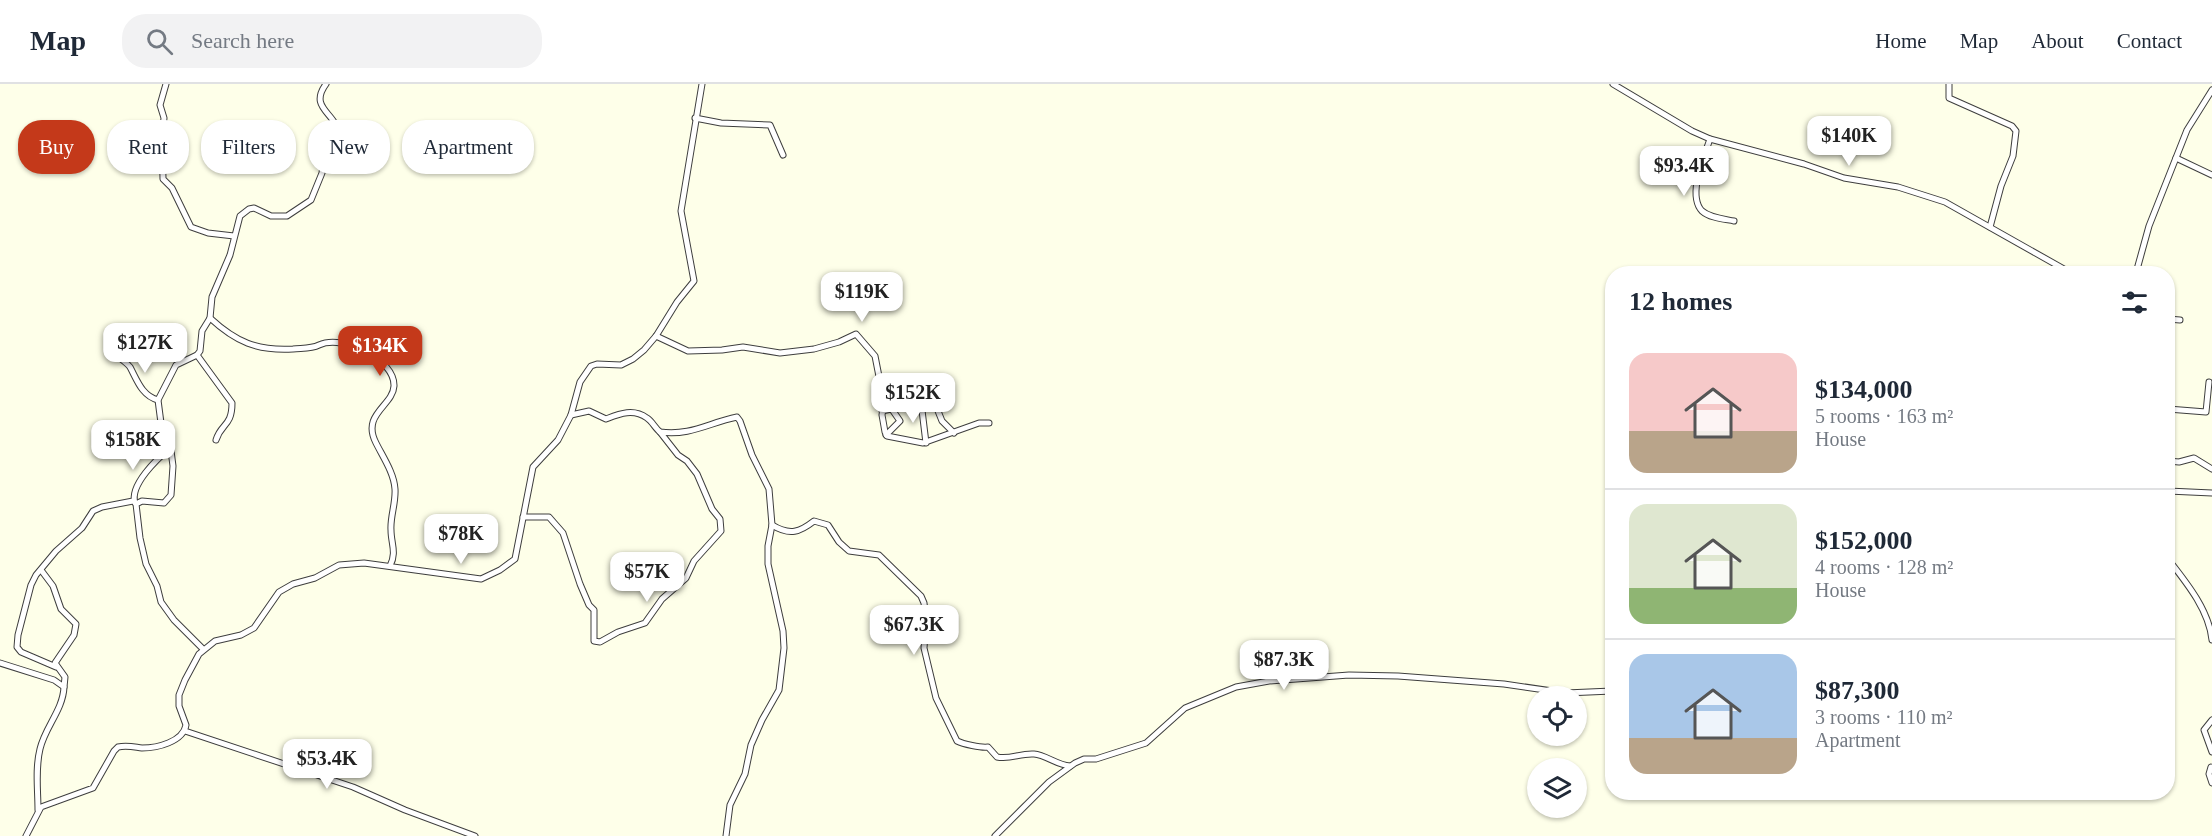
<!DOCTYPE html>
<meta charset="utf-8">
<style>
:root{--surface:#fff;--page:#f2f2f3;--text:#1f2937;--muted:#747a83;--line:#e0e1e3;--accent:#c4391a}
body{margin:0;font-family:"Times New Roman",serif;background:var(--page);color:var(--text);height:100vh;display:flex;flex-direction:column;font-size:22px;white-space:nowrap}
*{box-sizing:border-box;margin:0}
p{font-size:20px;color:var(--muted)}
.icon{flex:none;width:33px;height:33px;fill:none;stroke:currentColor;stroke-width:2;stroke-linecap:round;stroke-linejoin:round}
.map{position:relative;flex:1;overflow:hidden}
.panel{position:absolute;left:1605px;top:182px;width:570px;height:534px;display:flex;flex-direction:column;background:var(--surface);border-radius:24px;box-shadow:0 2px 4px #0004}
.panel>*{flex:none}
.banner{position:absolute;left:18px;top:36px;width:570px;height:54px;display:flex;gap:12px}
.tools{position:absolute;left:1527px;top:602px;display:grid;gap:12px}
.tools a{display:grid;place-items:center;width:60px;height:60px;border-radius:50%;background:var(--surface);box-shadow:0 2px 4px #0004;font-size:30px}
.price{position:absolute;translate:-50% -51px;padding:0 14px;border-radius:12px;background:#fff;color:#222;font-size:20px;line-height:39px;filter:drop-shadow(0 2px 3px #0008)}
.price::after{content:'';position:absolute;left:50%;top:36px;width:18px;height:14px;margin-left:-9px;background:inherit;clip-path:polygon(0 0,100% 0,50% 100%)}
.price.active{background:var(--accent);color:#fff}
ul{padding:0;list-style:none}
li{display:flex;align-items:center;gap:18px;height:150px;padding:0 24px}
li+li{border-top:2px solid var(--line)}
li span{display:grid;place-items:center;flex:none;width:168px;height:120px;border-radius:18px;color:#555}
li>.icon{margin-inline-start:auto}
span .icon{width:72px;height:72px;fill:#fffc;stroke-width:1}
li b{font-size:26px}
h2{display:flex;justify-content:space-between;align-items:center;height:72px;padding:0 24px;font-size:26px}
.tag{padding:0 21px;border-radius:24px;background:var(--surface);box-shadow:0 2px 4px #0004;font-size:21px;line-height:54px}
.tag.active{background:var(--accent);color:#fff}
header{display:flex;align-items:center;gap:36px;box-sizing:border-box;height:84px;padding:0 30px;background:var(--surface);border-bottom:2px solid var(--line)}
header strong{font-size:28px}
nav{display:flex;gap:33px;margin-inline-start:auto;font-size:21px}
.search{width:420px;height:54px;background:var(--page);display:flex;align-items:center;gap:15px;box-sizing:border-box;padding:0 21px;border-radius:24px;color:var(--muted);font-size:22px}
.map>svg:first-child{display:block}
</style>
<header>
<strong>Map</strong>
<div class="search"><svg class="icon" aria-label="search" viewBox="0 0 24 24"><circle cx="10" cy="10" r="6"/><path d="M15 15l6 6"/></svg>Search here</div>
<nav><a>Home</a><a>Map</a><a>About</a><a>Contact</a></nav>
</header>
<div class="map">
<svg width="2212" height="752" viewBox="0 0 2212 752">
<rect width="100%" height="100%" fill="#feffe9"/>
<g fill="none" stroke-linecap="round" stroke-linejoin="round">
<g stroke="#3e3e3e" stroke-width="7">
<g id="minor">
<polyline points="166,0 160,21 164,34 162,53 163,95 172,104 191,143 208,149 234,152"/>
<polyline points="1613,0 1692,47 1710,55 1804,80 1844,94 1898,103 1945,118 2071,189"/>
<polyline points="1949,0 1949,14 2012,42 2016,47 2013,72 2001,102 1990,143"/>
<polyline points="695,34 721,39 770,41 783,71"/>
<path d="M 1710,55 C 1704,73 1687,111 1702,127 C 1710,134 1724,135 1734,137"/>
<polyline points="2176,74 2212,91"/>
<polyline points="2136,189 2149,142 2187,46 2212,6"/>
<path d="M 210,234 C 236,258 257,267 293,265 C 302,264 311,265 319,261 C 343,250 395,275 394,302 C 393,322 361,330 376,359 C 383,373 394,389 395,405 C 396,419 390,433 391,446 C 391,460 397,468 390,482"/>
<polyline points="2168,235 2180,236"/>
<polyline points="656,252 688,267 722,266 743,263 780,269 814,265 839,258 856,250 875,272 884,318 882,331 885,348 887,352 923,359 979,339 989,339"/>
<path d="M 133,260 L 119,262 L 119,273 C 122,276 128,280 130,283 C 137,296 142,312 158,316"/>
<path d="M 197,271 L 232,319 C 232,343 221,339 216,356"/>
<polyline points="921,318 926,359"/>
<polyline points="2168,325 2206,328 2209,298"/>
<polyline points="882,327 928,317 936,322 942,337 954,349"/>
<path d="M 571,331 L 589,327 L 606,335 C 619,330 633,324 647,334 C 652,337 655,344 660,348 C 691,352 708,339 737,333 L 740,337 L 752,371 L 769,405 L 772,441 L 768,462 L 768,480 L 783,547 L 784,564 L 779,606 L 762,636 L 751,661 L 745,690 L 730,721 L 726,752"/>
<polyline points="886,351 900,337 891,324"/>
<polyline points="2168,377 2179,378 2194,374 2212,385"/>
<polyline points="2168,407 2212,409"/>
<path d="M 135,419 C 129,401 158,374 171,363"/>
<polyline points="523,433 549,433 563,449 580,500 589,521 594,526 594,557 600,558 618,548 645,539 662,515 686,494 694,477 721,447 720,435 712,425 697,390 687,377 678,371 660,348"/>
<path d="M 772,441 C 790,452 800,448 814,437 L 828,441 L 839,458 L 849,467 L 879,471 L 921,512 L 924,519 L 926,535 L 924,564 L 936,614 L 957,657 C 963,660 981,664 988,663 L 997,673 C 1010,676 1020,669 1034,670 C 1046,671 1057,681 1070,682"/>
<path d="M 2168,475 C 2186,498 2209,526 2212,556"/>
<polyline points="41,486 53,502 61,525 76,540 74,551 55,579 65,593 64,603"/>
<path d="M 203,565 L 174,536 L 161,518 L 157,502 L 146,480 L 140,454 L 136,420 L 142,417 L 164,419 L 171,411 L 173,382 L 170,359 L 161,339 L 158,316 L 176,281 L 197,271 L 200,267 L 202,247 L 210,234 L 212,213 L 230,171 L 240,132 L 249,125 L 254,124 L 271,132 L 287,132 L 311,116 L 322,89 L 324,74 L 338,53 C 340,29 307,26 326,0"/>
<path d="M 0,579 L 54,596 L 64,603 C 63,626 45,643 40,665 C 35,685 38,706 38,726"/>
<polyline points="56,583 21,568 17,563 18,551 31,501 36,491 56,467 82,444 93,427 102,423 133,417"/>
<polyline points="2212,636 2204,646 2212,668"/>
<polyline points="185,647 353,703 405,726 475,752"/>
<polyline points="2211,683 2209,690 2212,699"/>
<path d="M 26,752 L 41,723 L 93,704 L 114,667 L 118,663 C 127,661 134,663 142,664 C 157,664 183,658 186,641 L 179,622 L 179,611 L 185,596 L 199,570 L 215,557 L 241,551 L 254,544 L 279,508 L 293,500 L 315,494 L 339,481 L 364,479 L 481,495 L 500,486 L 515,475 L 533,383 L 558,356 L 571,331 L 580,298 L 591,282 L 597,280 L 621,281 L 633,275 L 644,266 L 656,252 L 677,218 L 694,197 L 681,127 L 702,0"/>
<polyline points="995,752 1049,698 1075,679 1084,675 1096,675 1146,659 1185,624 1236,603 1269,597 1349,591 1398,592 1504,600 1566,609 1612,607"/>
</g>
</g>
<use href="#minor" stroke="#fff" stroke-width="5"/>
</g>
</svg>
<div class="tools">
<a><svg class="icon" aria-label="locate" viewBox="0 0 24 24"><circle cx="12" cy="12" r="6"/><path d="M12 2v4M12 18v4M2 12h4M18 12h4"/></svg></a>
<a><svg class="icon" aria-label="layers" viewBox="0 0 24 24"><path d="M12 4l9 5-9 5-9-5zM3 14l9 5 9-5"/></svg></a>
</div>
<b class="price" style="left:1849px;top:83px">$140K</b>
<b class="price" style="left:1684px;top:113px">$93.4K</b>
<b class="price" style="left:862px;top:239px">$119K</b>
<b class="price" style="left:145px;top:290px">$127K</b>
<b class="price active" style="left:380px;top:293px">$134K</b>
<b class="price" style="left:913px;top:340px">$152K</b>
<b class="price" style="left:133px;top:387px">$158K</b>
<b class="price" style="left:461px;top:481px">$78K</b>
<b class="price" style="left:647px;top:519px">$57K</b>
<b class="price" style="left:914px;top:572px">$67.3K</b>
<b class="price" style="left:1284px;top:607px">$87.3K</b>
<b class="price" style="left:327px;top:706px">$53.4K</b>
<div class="banner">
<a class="tag active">Buy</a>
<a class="tag">Rent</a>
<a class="tag">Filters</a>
<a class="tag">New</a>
<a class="tag">Apartment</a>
</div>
<section class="panel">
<h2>12 homes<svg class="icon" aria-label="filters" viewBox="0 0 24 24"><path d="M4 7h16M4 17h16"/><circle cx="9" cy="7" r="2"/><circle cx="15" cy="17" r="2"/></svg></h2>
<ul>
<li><span style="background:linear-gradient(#f6c9c9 65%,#b9a48a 0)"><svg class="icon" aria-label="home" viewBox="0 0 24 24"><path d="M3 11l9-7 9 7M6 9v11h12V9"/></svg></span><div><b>$134,000</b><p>5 rooms · 163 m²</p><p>House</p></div></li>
<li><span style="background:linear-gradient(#dfe7d0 70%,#8fb573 0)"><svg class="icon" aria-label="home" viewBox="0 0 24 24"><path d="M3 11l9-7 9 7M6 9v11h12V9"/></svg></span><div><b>$152,000</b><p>4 rooms · 128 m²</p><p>House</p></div></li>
<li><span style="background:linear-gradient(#a9c7e8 70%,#b9a48a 0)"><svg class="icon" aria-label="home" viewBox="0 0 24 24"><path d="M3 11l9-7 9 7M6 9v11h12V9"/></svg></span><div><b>$87,300</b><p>3 rooms · 110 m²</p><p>Apartment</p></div></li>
</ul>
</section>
</div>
